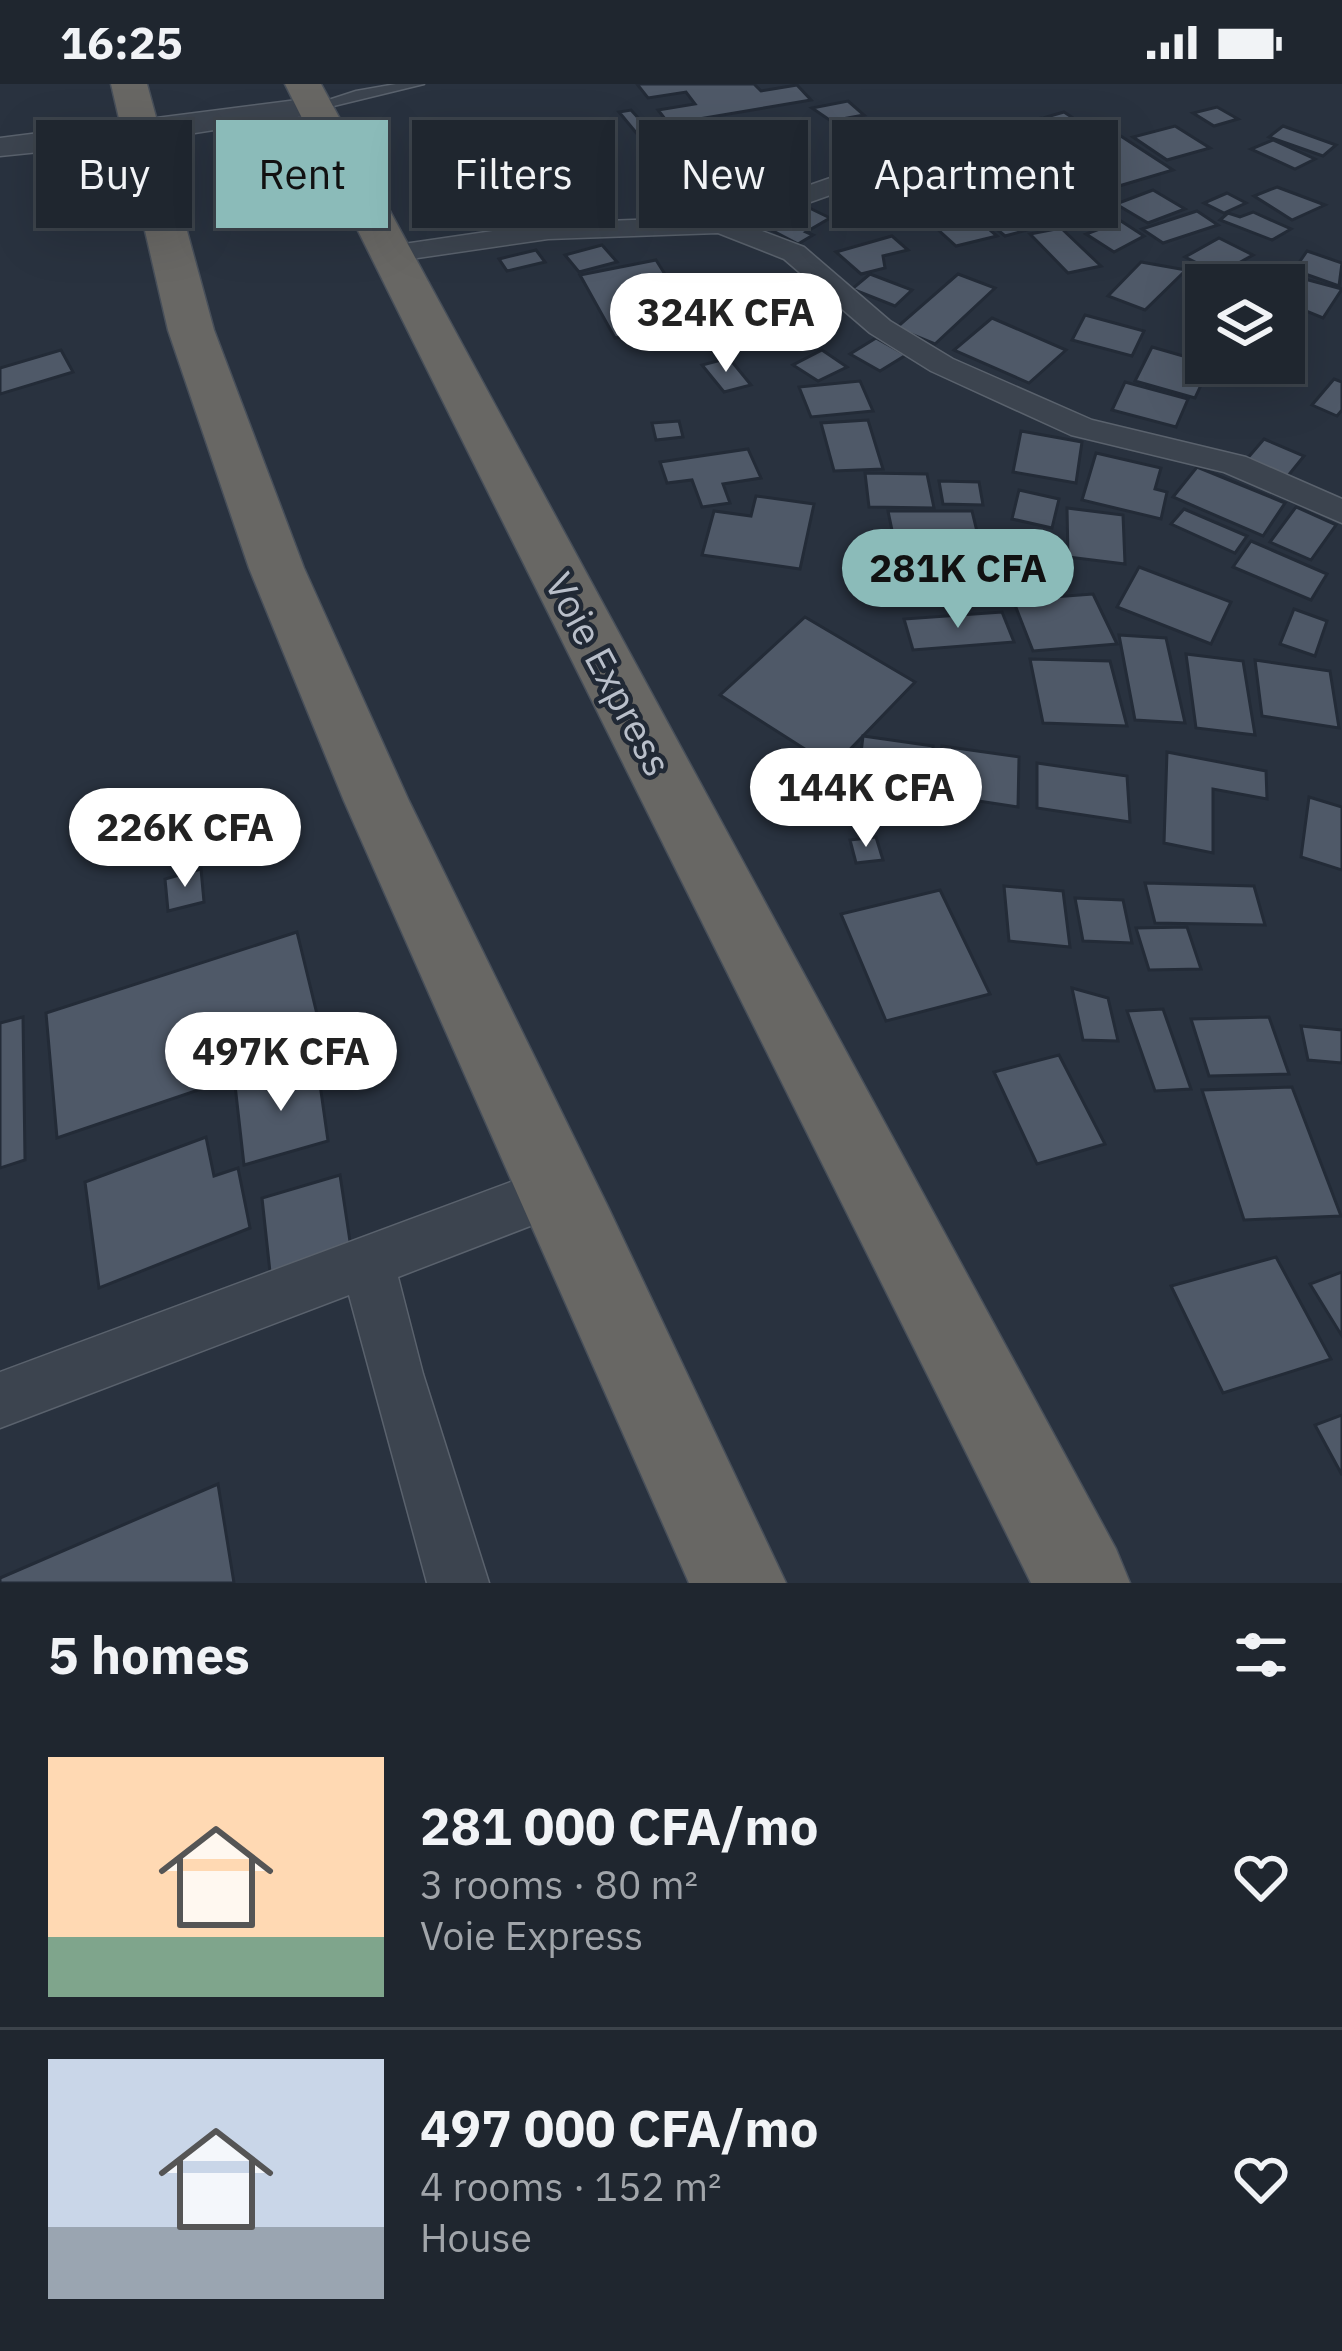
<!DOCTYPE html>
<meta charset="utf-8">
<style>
:root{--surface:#1f262f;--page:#2c323b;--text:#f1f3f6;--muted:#a1a5aa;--line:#3c434b;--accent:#8bbbb9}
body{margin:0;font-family:"IBM Plex Sans",sans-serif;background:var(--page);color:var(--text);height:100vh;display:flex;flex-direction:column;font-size:45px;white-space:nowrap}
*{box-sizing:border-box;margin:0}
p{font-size:39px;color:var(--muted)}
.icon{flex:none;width:66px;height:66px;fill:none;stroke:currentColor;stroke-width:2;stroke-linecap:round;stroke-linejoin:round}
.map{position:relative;height:1499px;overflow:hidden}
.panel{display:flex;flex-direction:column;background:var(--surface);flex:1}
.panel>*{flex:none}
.banner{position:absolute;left:36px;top:36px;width:1272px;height:108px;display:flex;gap:24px}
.controls{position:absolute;left:1185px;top:180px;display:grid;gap:24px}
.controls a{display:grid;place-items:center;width:120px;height:120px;border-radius:0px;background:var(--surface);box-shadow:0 12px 48px #0002,0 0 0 3px var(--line);font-size:60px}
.price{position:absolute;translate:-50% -102px;padding:0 27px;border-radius:42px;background:#fff;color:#222;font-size:39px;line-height:78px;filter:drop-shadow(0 3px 6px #0008)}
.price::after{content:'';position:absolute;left:50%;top:72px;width:36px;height:27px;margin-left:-18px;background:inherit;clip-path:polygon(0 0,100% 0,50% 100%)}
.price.current{background:var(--accent);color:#111}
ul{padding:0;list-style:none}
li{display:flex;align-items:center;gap:36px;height:300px;padding:0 48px}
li+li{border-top:3px solid var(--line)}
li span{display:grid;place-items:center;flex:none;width:336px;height:240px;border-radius:0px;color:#555}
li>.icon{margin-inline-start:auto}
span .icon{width:144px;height:144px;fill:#fffc;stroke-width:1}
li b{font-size:51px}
h2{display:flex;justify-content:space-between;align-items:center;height:144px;padding:0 48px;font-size:51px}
.tag{padding:0 42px;border-radius:0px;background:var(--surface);box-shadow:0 12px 48px #0002,0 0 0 3px var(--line);font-size:42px;line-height:108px}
.tag.current{background:var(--accent);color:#111}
.status{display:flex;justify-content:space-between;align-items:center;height:84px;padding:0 60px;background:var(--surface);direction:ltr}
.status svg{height:33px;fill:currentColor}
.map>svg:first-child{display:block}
</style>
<div class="status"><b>16:25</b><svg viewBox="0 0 49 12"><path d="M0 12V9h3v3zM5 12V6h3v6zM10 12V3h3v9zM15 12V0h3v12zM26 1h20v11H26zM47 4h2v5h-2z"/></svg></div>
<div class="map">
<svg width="1342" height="1499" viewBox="0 0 1342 1499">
<rect width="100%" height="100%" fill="#29323f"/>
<g fill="#4f5968" stroke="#232b37" stroke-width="3">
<polygon points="637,0 754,0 761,7 797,1 811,16 669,40 658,26 695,20 686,8 648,14"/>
<polygon points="848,17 864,31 831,37 812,24"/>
<polygon points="1217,23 1238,35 1214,42 1193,29"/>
<polygon points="631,26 650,47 638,51 619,28"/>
<polygon points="1064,28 1082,40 1061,46 1043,34"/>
<polygon points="1041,34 1056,46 1005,56 990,43"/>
<polygon points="1175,42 1210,64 1167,76 1133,53"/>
<polygon points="1283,42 1336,61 1323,72 1269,53"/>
<polygon points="1113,47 1173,86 1119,102 1061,62"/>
<polygon points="703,52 701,60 650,61 651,56"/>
<polygon points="1273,56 1315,75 1295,85 1251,65"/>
<polygon points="1063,69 1089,88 1055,96 1031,77"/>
<polygon points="981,73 1014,113 904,127 875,87"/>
<polygon points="787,83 805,100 743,115 725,96"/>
<polygon points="717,95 733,113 679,125 664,107"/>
<polygon points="1277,103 1325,121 1292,136 1254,112"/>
<polygon points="1046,106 1079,132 1005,152 973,125"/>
<polygon points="1153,106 1185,125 1148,139 1116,120"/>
<polygon points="1227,109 1246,119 1224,129 1204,119"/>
<polygon points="795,117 830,134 806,148 813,151 798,160 756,138"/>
<polygon points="1197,127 1218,141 1163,159 1142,145"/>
<polygon points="1253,128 1291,145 1272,156 1220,136 1228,129 1240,133"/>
<polygon points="975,133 997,152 956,162 934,142"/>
<polygon points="1121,137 1144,152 1114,168 1086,150"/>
<polygon points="1061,144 1101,182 1068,189 1030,150"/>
<polygon points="892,152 908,166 883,172 885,184 861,190 836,168"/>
<polygon points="1219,154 1253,171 1219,190 1185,173"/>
<polygon points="602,161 617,178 579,188 565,171"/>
<polygon points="536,166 545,178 507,187 499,175"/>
<polygon points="1307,167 1342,179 1339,202 1294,186"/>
<polygon points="656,176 695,238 615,254 580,191"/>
<polygon points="1141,178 1186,186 1145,226 1108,212"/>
<polygon points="870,190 912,206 895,222 852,205"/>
<polygon points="958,190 995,204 935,260 896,244"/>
<polygon points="1301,194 1342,205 1323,234 1284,218"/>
<polygon points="749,209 770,232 705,249 685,226"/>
<polygon points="1085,231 1144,247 1132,272 1072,256"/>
<polygon points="992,234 1066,266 1029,299 954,266"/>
<polygon points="876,254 906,271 880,287 850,270"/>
<polygon points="1152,263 1211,280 1195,314 1135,297"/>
<polygon points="61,266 73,288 0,310 0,284"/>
<polygon points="822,266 847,283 818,297 793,281"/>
<polygon points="729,274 751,301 724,308 702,281"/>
<polygon points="1334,295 1342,298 1342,326 1337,332 1312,321"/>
<polygon points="860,297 873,327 811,333 799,303"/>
<polygon points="1125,298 1188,315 1176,343 1112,326"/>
<polygon points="868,336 883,385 834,387 821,339"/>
<polygon points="679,337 683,353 656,356 652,339"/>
<polygon points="1021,347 1082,358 1076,399 1013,388"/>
<polygon points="1264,355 1304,372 1287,393 1246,376"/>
<polygon points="748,365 761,394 723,400 730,419 702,423 692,396 667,399 660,378"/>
<polygon points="1096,369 1161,384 1155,405 1167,408 1161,435 1082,416"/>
<polygon points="1197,383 1285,419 1263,452 1173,413"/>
<polygon points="865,389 927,390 934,424 869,423"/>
<polygon points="939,397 979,398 983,421 943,420"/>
<polygon points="1019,406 1059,415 1052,444 1012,435"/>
<polygon points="756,412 814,420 800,485 702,471 714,427 751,432"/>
<polygon points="1296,423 1336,441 1311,476 1270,458"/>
<polygon points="1067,424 1123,431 1125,480 1068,473"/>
<polygon points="1184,425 1247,452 1235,469 1171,440"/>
<polygon points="888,427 972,427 979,456 894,456"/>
<polygon points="1251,457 1327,490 1311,516 1233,483"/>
<polygon points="974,469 987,519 935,520 922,470"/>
<polygon points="1139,483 1231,518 1211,560 1117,523"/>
<polygon points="1093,510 1117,560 1033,567 1013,516"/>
<polygon points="1294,525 1327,537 1315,572 1280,560"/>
<polygon points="1002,528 1014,558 913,566 904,535"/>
<polygon points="805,533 915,598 833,683 720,611"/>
<polygon points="1119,551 1166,554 1185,639 1135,636"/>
<polygon points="1186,570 1243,577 1255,651 1196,644"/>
<polygon points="1030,575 1110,577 1127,642 1043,639"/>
<polygon points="1255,576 1330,587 1339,644 1262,632"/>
<polygon points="863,652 933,662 927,740 854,729"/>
<polygon points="942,662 1019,673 1018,723 939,711"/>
<polygon points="1167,668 1266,687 1267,715 1213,705 1213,769 1164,759"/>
<polygon points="1037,679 1127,692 1130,738 1037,724"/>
<polygon points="1309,713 1342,723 1342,786 1301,773"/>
<polygon points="876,753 883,776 856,779 850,756"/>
<polygon points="201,785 204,818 168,827 165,795"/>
<polygon points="1145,799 1254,802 1265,841 1155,839"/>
<polygon points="1004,802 1063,807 1070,863 1009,857"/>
<polygon points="940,806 990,910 886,937 841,830"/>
<polygon points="1075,814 1123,816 1132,859 1083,857"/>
<polygon points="1187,843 1201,885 1149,886 1136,844"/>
<polygon points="297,848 325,963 57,1054 46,929"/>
<polygon points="1072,904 1108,914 1118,957 1083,956"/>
<polygon points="1163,925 1191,1005 1155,1007 1127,927"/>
<polygon points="23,933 25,1076 0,1084 0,939"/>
<polygon points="1269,933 1289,990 1209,992 1191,935"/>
<polygon points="1301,942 1342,946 1342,979 1308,976"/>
<polygon points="1059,971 1105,1060 1037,1080 994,988"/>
<polygon points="317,979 328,1057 244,1081 235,1001"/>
<polygon points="1292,1003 1341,1132 1244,1136 1202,1006"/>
<polygon points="206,1053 214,1092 238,1084 250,1144 99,1204 85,1098"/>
<polygon points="340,1091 351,1164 270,1188 262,1114"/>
<polygon points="1276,1173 1331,1275 1223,1309 1171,1202"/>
<polygon points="1342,1188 1342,1252 1310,1200"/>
<polygon points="1342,1331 1342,1391 1315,1341"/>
<polygon points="218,1400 234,1499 0,1499 0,1494"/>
</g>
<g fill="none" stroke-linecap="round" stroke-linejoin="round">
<g stroke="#5a626d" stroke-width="3">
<polygon id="service" points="396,0 424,0 313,27 307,23 356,7"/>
</g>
<g stroke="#5a626d" stroke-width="3">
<g id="minor">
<polygon points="1049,57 1058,59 1061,64 1058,69 864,99 746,141 804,163 890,237 953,275 1092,336 1246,373 1342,415 1342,439 1224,388 1071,351 931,287 870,249 784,175 718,149 548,155 390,178 376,170 390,162 548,139 718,133 859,84"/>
<polygon points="559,1080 577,1088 585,1106 577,1124 398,1193 423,1290 489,1499 427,1499 349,1211 0,1344 0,1288"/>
</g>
</g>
<g stroke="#5a626d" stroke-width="3">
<polygon id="tertiary" points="313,14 327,23 323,29 137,58 0,72 0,54"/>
</g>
<g stroke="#474f5a" stroke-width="3">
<g id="trunk">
<polygon points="111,0 147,0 214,246 304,484 409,717 609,1125 786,1499 689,1499 344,717 249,484 168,246"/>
<polygon points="285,0 321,0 1116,1465 1130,1499 1031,1499"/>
</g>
</g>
<use href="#service" fill="#3c444f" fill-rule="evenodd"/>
<use href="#minor" fill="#3c444f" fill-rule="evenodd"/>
<use href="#tertiary" fill="#3c444f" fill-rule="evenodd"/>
<use href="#trunk" fill="#686764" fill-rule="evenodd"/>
</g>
<g text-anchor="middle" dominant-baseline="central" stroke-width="9" stroke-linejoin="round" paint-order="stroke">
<g font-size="39" fill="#b9bfca" stroke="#212935">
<text transform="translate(609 590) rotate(62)">Voie Express</text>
</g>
</g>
</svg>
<div class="controls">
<a><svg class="icon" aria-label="layers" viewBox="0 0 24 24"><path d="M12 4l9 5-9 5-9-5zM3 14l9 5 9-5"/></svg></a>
</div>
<b class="price" style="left:726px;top:291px">324K CFA</b>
<b class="price current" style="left:958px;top:547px">281K CFA</b>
<b class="price" style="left:866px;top:766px">144K CFA</b>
<b class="price" style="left:185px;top:806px">226K CFA</b>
<b class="price" style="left:281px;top:1030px">497K CFA</b>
<div class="banner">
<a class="tag">Buy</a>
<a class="tag current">Rent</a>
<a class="tag">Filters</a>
<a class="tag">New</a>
<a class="tag">Apartment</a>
</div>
</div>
<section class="panel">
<h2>5 homes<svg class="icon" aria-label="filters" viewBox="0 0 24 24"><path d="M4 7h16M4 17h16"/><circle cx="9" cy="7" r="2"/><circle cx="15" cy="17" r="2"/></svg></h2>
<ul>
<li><span style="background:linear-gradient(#ffd9b3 75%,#7fa58c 0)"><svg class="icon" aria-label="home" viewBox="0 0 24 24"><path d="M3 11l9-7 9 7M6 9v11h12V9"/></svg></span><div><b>281 000 CFA/mo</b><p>3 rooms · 80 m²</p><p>Voie Express</p></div><svg class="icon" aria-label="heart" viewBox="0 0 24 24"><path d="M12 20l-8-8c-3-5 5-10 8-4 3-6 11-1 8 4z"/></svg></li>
<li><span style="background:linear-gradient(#c9d6e8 70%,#9aa5b1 0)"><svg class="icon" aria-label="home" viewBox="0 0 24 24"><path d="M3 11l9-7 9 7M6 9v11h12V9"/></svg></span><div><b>497 000 CFA/mo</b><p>4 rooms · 152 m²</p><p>House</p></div><svg class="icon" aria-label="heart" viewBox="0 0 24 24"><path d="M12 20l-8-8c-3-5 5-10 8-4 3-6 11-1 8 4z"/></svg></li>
</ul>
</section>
